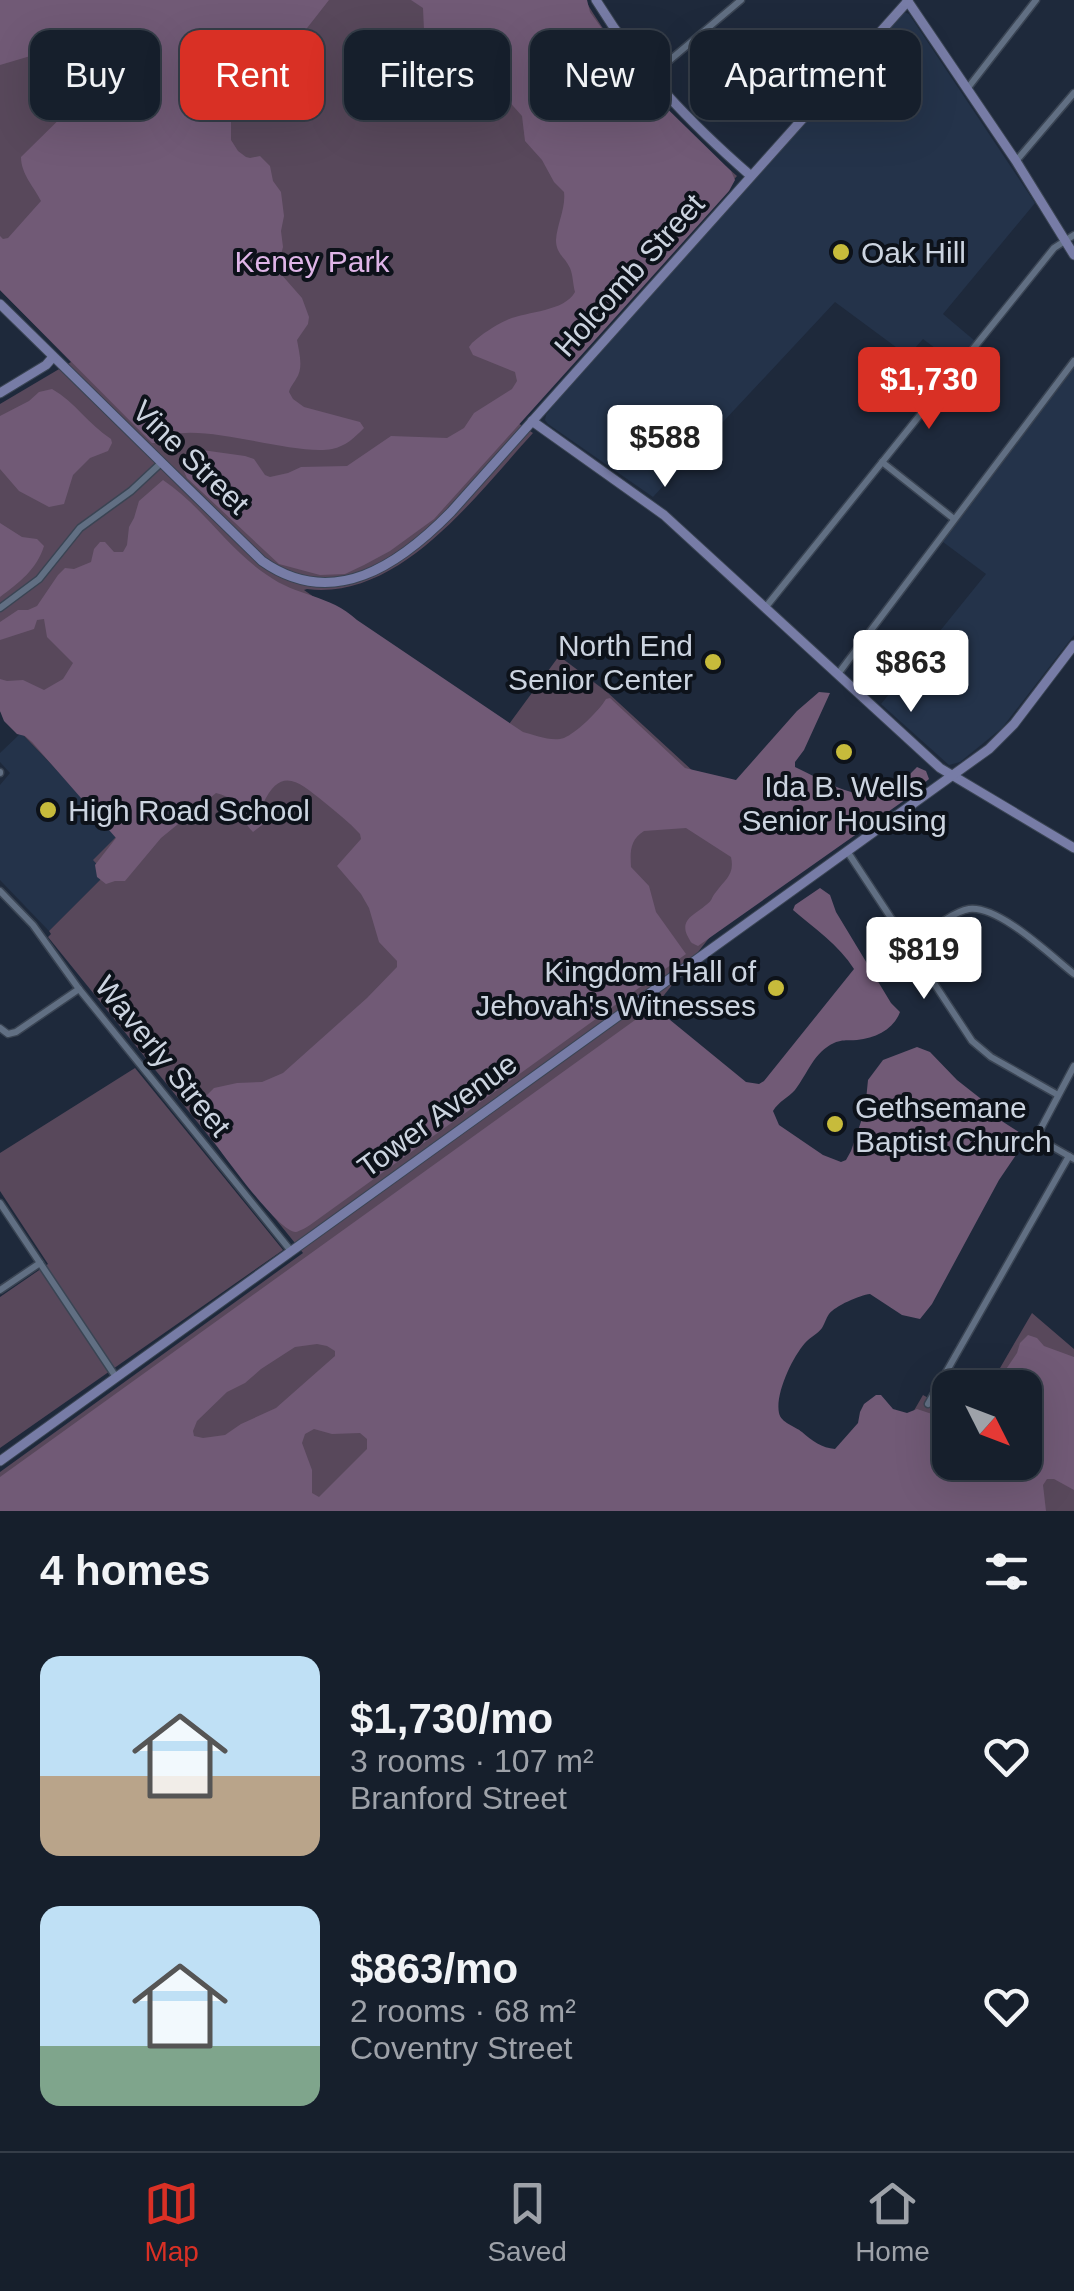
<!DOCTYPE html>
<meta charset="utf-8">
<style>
:root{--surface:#161f2c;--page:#232c38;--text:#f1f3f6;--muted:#9ea2a9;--line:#353d48;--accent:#d93025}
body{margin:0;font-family:Helvetica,sans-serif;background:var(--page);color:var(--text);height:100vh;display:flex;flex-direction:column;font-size:38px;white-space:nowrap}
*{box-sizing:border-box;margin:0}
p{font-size:32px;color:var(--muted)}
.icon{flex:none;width:55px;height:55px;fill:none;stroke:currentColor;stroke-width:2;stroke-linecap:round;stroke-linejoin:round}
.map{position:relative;height:1511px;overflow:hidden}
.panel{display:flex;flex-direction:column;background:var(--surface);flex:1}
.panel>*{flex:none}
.top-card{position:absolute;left:30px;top:30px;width:1015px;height:90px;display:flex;gap:20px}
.needle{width:65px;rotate:132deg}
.controls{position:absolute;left:932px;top:1370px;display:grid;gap:20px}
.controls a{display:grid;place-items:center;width:110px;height:110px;border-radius:20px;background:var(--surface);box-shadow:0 10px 40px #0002,0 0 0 2px var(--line);font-size:50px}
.price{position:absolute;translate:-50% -85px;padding:0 22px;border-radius:10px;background:#fff;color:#222;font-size:32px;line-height:65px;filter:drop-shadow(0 2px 5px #0008)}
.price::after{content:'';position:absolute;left:50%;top:60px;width:30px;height:22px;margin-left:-15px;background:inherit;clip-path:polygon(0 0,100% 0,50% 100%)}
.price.selected{background:var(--accent);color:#fff}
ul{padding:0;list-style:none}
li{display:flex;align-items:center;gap:30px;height:250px;padding:0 40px}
li span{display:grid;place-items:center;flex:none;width:280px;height:200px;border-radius:20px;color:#555}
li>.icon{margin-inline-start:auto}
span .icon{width:120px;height:120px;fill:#fffc;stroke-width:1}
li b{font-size:42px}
h2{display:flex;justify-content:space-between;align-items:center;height:120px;padding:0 40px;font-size:42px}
.chip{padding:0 35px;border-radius:20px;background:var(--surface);box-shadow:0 10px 40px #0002,0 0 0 2px var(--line);font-size:35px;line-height:90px}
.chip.selected{background:var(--accent);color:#fff}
.tabs{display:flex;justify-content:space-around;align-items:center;height:140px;border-top:2px solid var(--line);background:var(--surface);font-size:28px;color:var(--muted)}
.tabs a{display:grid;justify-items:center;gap:5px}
.tabs .selected{color:var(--accent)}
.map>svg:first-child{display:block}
</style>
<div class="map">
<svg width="1074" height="1511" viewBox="0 0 1074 1511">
<rect width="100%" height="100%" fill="#1e293b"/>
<g fill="#24334a">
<polygon points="904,12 909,14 1035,203 943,314 975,341 956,364 923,339 908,356 835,302 653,497 548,424 545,420 546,415 560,397"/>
<polygon points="1074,368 1074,635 1002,728 960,762 949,765 881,704 986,574 943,542"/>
<polygon points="21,733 119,834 106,874 49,931 0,880 0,785 10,773 0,762 0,753"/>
</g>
<g fill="#58485b">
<path d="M 0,0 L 585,0 C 627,70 675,123 737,176 L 518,423 L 533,433 C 477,494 400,601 307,589 L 304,590 L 504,731 L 559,656 L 607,692 L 733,808 L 764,828 L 713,933 L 635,1032 L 797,1352 L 754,1426 L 873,1481 L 923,1395 L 950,1410 L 950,1462 L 1025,1462 L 1025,1388 L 989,1387 L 1032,1313 L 1074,1349 L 1074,1511 L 0,1511 L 0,1472 L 303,1253 L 48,937 L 51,934 L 49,931 L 106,874 L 93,860 L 119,834 L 0,711 L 0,404 L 71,362 L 0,290 Z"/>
<polygon points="135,1068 283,1250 0,1448 0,1297 48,1264 0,1191 0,1153"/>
</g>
<g fill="#715a76" fill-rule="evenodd">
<path d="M 0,0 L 329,0 L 293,46 L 257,64 L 241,64 L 231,75 L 227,94 L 231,108 L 231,140 L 238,151 L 246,157 L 250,158 L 260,156 L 270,166 L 273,181 L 281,192 L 284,216 L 281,231 L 283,247 L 279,262 L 280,273 L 302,298 L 309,317 L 308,324 L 297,340 C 299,352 304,368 296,379 C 294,383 290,387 289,392 L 293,399 L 304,407 L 360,422 L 364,428 C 354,438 346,446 332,449 C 290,457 182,414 157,443 L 152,443 L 0,290 L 0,236 L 3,239 L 8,238 L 41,201 C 34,187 21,174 21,157 L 88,91 L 56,59 L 44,52 L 0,65 Z"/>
<path d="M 411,0 L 587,0 L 590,12 L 641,83 L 731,171 L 735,180 L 729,191 L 434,519 L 390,551 L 364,565 L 345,574 L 320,575 L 279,564 L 187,478 L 181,465 L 183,461 L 202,450 L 245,456 L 254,459 L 265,475 L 270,477 L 288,473 L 301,467 L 347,466 L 391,436 L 447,438 L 464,428 L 474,413 L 512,389 L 517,381 L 515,372 L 473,355 L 469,347 L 472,343 C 482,334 494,326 507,320 C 527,311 564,312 575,292 C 573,285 573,275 570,268 C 565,257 556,254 556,240 C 557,224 566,208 564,192 L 554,182 L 542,160 L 525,141 L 522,116 L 506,98 L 504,84 L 507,75 L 496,61 L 486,42 L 475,47 L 460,60 L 449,56 L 424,30 L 423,8 Z"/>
<path d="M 52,389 C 75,402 89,425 111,439 L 112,443 L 108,451 L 90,458 L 73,475 L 64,504 L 49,507 L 19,491 L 0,469 L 0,416 L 29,401 L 39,392 Z"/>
<path d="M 163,480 C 201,505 228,549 267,575 C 297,597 329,594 357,620 L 523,732 C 534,735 552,742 564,738 C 576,733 599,711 606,699 L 610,698 L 685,768 L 736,780 L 797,711 L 819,692 L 830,693 L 804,750 L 795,762 L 795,767 C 831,784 861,805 902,791 L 906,778 L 917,767 L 926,771 L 929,779 L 902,802 L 698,946 C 690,942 692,944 687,935 C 680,919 696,914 706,905 C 714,899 710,899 716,892 C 725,879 735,875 731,857 L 686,828 L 644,831 C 630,840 630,851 631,867 L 649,886 L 656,912 L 686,954 L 310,1225 C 309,1226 298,1232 296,1232 C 277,1233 207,1133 195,1114 L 204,1098 L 214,1088 L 237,1083 L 262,1082 L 283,1073 L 367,998 L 397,967 L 397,961 L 379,942 L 369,908 L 361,894 L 337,866 L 361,839 L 360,834 C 349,822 336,812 324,802 C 299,782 281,765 263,804 L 264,809 L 272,814 L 271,818 L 253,832 C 236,815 246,801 216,793 L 161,838 L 125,881 L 115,881 L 106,884 L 97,877 L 95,865 L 116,838 L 32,742 L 25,736 L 17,734 L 4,721 L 0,711 L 0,679 L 7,681 L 23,680 L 44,690 L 63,679 L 73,663 L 47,637 L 44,619 L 37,620 L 34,629 L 0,640 L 0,622 L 18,610 L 28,610 L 37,606 L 58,575 L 65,568 L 74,569 L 91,562 L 94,549 L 100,542 L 105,542 L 114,552 L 123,552 L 127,545 L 129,527 L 134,518 L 139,501 Z"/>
<path d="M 0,523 L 22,537 L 37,539 L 44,546 C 37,569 19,583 0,597 Z"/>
<path d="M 820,888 L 830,895 L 836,912 L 891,1003 L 900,1012 C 894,1029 876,1038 857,1040 C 849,1041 843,1039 834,1043 C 814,1052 808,1073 795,1090 C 788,1098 779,1101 773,1111 L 779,1125 L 823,1155 L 841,1162 L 846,1160 L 851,1151 L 865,1110 L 868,1080 L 883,1060 L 917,1047 L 930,1052 L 957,1080 L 985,1102 L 997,1118 L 1022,1134 L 1024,1138 L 1020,1149 L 999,1180 L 932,1304 L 920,1319 L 902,1315 L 870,1294 C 860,1295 835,1306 829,1314 C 826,1318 825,1323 822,1328 C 818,1334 810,1337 805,1343 C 792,1358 775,1394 779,1413 C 781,1423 795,1426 802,1432 C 812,1441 822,1448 835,1449 L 858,1423 L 860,1412 L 864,1404 L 876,1395 L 881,1395 L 893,1409 L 907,1413 L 917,1409 L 950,1420 L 950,1462 L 1025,1462 L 1025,1388 L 994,1387 L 1017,1353 L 1020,1343 L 1028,1335 L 1037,1338 L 1044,1346 L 1074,1357 L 1074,1490 L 1054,1479 L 1047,1479 L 1043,1485 L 1046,1511 L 0,1511 L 0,1477 L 649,1010 L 658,1002 L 666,1006 L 664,1015 L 746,1082 L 759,1084 L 764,1081 L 854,969 C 839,945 814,928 793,910 L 795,905 ZM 317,1344 L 327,1346 L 335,1351 L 335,1356 L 276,1408 L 241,1424 L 225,1435 L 203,1438 L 194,1436 L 193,1431 L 197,1421 L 227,1392 L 245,1383 L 261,1369 L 295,1347 ZM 314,1429 L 332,1434 L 360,1433 L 367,1439 L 367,1449 L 319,1497 L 312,1493 L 312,1470 L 302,1443 L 305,1434 Z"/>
</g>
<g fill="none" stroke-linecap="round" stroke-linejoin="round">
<g stroke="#3a4453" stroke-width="9">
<g id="street">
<polyline points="651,76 741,0"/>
<polyline points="967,89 1036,0"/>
<polyline points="1016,161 1074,93"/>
<polyline points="882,462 954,519"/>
<polyline points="0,608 39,579 80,528 131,491 161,463"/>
<polyline points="765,608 1054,248 1074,235"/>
<polyline points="838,674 1074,361"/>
<polyline points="0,772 0,773"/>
<polyline points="847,851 972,1041 991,1057 1058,1095"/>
<polyline points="0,891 33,925 79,989 291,1251"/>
<path d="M 909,946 C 925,935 951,912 969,909 C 999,905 1051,956 1074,974"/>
<polyline points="0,1028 8,1034 16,1032 79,989"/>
<polyline points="1074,1066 1039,1132 1046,1143 1074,1159"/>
<polyline points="0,1203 116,1377"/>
<polyline points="0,1290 40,1263"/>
<polyline points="928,1404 1069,1156"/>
</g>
</g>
<g stroke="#3a4453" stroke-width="11">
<g id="secondary">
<path d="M 596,0 C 639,70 689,122 751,176"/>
<polyline points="907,0 1016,161 1074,255"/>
<path d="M 0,304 L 262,561 C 333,611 399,565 451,512 L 908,1"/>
<polyline points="0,393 46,365 53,357"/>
<polyline points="532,421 664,515 940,768 1074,848"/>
<polyline points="0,1461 989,749 1014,724 1074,645"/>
</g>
</g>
<use href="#street" stroke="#616f83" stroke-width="6"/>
<use href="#secondary" stroke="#777ca6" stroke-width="9"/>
</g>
<g fill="#c7bb3b" stroke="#0d121a" stroke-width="4">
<circle cx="841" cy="252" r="10"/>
<circle cx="713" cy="662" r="10"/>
<circle cx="844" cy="752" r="10"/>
<circle cx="48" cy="810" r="10"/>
<circle cx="776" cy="988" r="10"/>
<circle cx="835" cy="1124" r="10"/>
</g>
<g text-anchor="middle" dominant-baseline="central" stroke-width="8" stroke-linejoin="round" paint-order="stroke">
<g font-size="30" fill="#ccd4e0" stroke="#0d121a" text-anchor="start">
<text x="861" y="252">Oak Hill</text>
<text x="693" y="645" text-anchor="end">North End<tspan x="693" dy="34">Senior Center</tspan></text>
<text x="844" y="786" text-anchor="middle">Ida B. Wells<tspan x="844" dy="34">Senior Housing</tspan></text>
<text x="68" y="810">High Road School</text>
<text x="756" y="971" text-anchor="end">Kingdom Hall of<tspan x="756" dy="34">Jehovah's Witnesses</tspan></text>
<text x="855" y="1107">Gethsemane<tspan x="855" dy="34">Baptist Church</tspan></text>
</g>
<g font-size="30" fill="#dfb5e8" stroke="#0d121a">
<text x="312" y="261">Keney Park</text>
</g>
<g font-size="30" fill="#ccd4e0" stroke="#0d121a">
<text transform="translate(629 275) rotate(-48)">Holcomb Street</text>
<text transform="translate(191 457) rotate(44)">Vine Street</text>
<text transform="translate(163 1056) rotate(51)">Waverly Street</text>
<text transform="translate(437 1115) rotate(-36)">Tower Avenue</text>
</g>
</g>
</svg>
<div class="controls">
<a><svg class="needle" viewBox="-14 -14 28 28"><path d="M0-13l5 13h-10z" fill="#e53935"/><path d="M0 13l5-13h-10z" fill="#9ea2a9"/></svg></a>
</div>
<b class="price selected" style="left:929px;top:432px">$1,730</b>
<b class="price" style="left:665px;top:490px">$588</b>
<b class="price" style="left:911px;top:715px">$863</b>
<b class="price" style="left:924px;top:1002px">$819</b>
<div class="top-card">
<a class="chip">Buy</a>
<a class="chip selected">Rent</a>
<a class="chip">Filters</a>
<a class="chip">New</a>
<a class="chip">Apartment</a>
</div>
</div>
<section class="panel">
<h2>4 homes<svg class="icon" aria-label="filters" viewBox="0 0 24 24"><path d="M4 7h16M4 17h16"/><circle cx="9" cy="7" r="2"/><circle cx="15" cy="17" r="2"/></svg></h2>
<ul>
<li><span style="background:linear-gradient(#bfe0f5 60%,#b9a48a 0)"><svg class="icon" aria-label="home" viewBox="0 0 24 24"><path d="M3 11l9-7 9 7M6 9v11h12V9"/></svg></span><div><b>$1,730/mo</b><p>3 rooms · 107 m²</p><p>Branford Street</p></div><svg class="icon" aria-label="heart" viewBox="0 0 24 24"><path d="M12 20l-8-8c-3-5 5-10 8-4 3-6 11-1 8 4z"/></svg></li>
<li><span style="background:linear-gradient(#bfe0f5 70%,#7fa58c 0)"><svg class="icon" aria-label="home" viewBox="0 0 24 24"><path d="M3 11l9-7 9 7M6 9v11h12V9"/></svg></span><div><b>$863/mo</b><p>2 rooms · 68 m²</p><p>Coventry Street</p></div><svg class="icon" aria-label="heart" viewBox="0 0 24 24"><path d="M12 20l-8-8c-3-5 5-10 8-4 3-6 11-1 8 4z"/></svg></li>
</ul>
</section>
<nav class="tabs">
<a class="selected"><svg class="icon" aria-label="map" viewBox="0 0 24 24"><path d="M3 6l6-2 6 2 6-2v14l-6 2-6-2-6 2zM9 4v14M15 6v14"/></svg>Map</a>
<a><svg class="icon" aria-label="saved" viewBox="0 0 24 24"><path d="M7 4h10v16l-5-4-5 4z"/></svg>Saved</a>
<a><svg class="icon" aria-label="home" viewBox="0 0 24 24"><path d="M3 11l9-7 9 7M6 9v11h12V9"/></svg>Home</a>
</nav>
